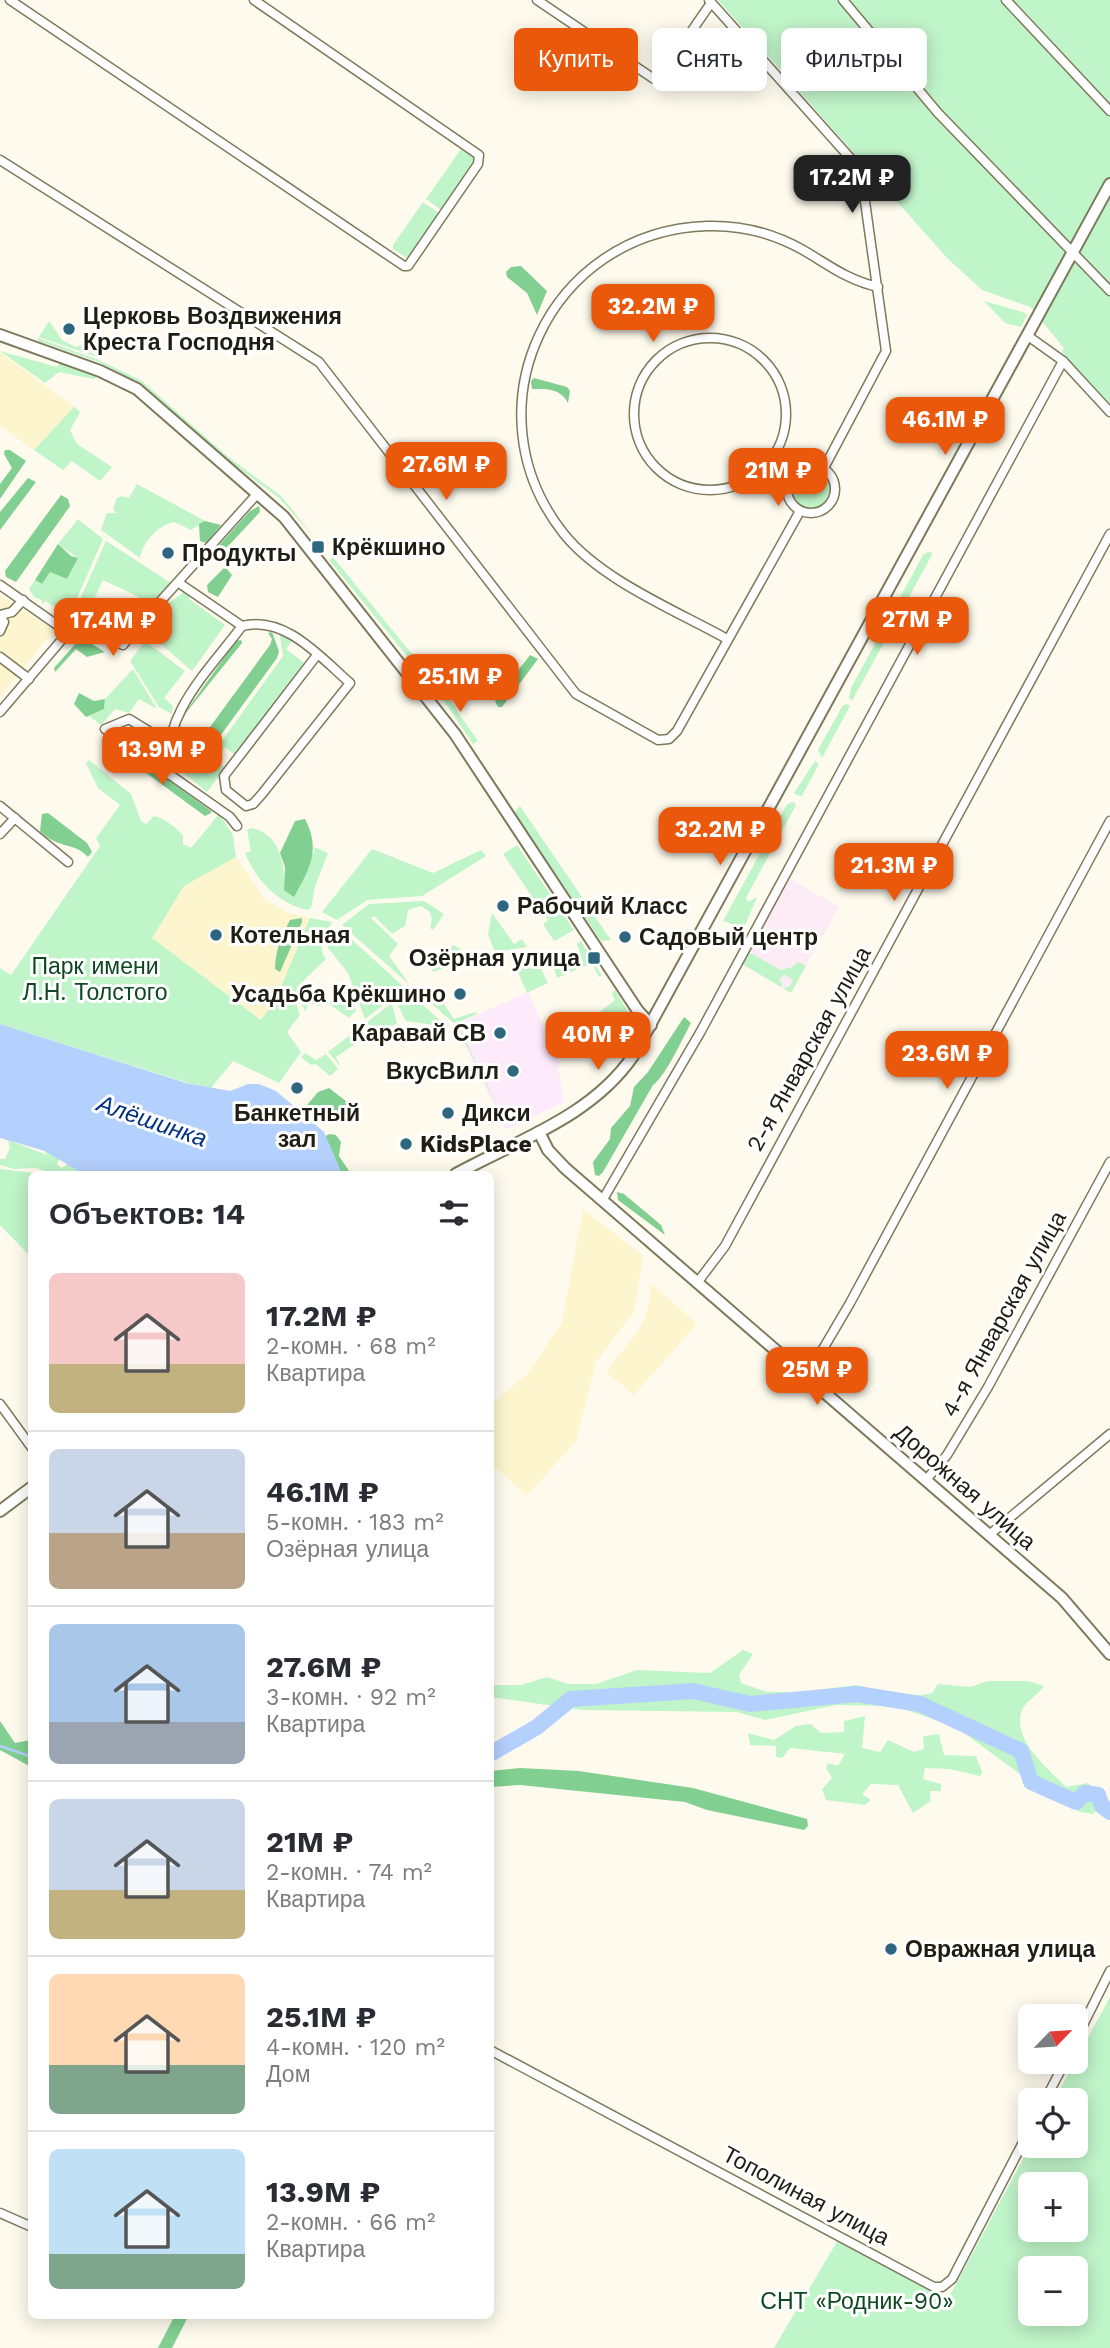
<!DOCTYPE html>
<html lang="ru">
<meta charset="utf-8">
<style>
:root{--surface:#fff;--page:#f7f7f7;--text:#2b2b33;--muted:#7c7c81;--line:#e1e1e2;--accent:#ea580c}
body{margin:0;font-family:"Work Sans",sans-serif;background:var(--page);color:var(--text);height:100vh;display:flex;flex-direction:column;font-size:26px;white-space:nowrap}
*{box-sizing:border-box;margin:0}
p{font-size:23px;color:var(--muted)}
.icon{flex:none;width:38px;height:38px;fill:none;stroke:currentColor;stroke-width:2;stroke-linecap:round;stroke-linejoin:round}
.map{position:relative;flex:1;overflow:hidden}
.sheet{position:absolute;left:28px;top:1171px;width:466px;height:1148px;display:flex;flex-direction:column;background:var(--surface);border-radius:10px;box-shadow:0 4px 18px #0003}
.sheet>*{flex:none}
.banner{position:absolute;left:514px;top:28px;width:490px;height:63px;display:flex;gap:14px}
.needle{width:46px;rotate:65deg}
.buttons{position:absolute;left:1018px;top:2004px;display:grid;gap:14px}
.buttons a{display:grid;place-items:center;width:70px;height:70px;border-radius:10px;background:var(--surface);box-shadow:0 4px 18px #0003;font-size:35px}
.price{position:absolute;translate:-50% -60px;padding:0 16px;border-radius:14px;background:var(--accent);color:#fff;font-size:23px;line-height:46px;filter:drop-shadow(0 2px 4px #0008)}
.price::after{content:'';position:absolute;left:50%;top:42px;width:21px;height:16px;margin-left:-10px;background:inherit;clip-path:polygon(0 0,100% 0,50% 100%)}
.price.active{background:#222;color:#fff}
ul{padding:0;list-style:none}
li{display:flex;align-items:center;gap:21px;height:175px;padding:0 21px}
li+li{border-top:2px solid var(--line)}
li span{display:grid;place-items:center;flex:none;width:196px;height:140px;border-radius:10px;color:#555}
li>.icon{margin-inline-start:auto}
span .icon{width:84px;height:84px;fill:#fffc;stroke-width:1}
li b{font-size:30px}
h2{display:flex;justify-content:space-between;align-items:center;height:84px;padding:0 21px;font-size:30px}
.pill{padding:0 24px;border-radius:10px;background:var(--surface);box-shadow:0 4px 18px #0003;font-size:24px;line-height:63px}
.pill.active{background:var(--accent);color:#fff}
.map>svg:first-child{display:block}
</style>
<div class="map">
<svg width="1110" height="2348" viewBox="0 0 1110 2348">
<rect width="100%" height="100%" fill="#fefbee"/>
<polygon fill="#fdeafb" points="528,992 560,1064 558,1067 564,1102 506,1130 455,1025"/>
<g fill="#fdf5cd">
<polygon points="0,352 74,407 34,450 0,426"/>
<polygon points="0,595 54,630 0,697"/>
<polygon points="236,857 265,900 288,913 310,918 275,1001 262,1020 151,938 184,886"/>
<polygon points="583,1209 643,1256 635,1310 596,1362 576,1441 527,1496 490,1462 490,1406 529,1372 562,1322"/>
<polygon points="652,1284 697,1324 634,1395 606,1372 640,1328 646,1316"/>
</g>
<polygon fill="#fdebf6" points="787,877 839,907 791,993 742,964"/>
<g fill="#c0f4c9" fill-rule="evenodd">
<polygon points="718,0 1110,0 1110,405 1062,352 1064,348 1030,307 982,290 947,258"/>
<polygon points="461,149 477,159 441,210 426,199"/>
<polygon points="423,202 439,213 407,258 393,249 393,245"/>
<polygon points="984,301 1022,312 1027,315 1021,327 1005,323"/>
<polygon points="49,321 62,340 76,347 90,342 89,351 97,357 39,337"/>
<polygon points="38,338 99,360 142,381 227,456 281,496 315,538 279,498 226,459 140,383 99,362 38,341"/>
<polygon points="0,351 57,367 60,361 98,376 94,379 59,372 45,383"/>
<polygon points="57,391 80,412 70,430 77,444 112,467 100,481 72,461 63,470 34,450 74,407"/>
<circle cx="812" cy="489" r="20"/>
<path d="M 137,484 L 205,521 L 191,530 L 174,522 C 158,525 143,542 140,558 L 101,530 L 107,513 L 117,513 L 113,510 L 116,499 L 121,496 L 129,498 Z"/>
<polygon points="78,519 103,539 66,623 60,617 69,605 60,600 55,607 45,601 42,605 42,600 34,597 29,589 35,580 42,584 50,572 67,579 78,558 58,544"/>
<path d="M 106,541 L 171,583 C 141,615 120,634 73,626 L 69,624 ZM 103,580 L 139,597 L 128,616 L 118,611 L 116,615 L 110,612 L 111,609 L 92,603 Z"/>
<polygon points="928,552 933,553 852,701 849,698 851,688 923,555"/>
<polygon points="333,557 450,701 478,741 473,744 446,704 329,560"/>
<polygon points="184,592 191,595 189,599 225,625 192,671 154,638 151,641 141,634 170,602"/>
<polygon points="279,631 292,641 286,649 304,663 303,667 235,755 225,747 216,759 225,768 207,792 181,771 179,749 184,753 190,746 209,759 283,656"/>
<polygon points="145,641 185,671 164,698 173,706 172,714 159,707 130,661"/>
<polygon points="133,669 157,709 139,699 129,713 115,709 101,725 89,716 104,709 105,699"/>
<polygon points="848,704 850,706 822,758 818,750 843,705"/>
<path d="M 89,760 L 131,794 L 141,821 L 146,824 L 154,816 C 166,819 175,827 183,835 L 183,844 L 191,848 L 219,814 L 233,835 L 236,857 L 184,886 L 152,938 L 261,1020 L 275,1001 L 310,918 L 332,922 C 325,935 316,946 326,959 L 297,987 L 295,1000 L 300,1015 L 287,1032 L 301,1052 L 279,1083 L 233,1061 L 211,1088 L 188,1083 L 0,1024 L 0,968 L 11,975 L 100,846 L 96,838 L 120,805 L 98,788 L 86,763 Z"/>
<polygon points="815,761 819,764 802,796 796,795 794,793"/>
<polygon points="793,802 796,805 746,898 748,902 757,897 744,928 723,921 787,804"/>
<polygon points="520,806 611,940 601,941 514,813"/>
<path d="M 252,828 C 281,834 285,865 284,890 L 314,852 L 314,847 L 328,853 L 315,887 L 311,908 L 307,910 C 277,903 256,880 245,853 L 251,851 L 247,830 Z"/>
<polygon points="517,845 574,930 554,941 543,924 548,920 503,854"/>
<polygon points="372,849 433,873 481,850 486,856 422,896 367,900 337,920 322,912"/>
<polygon points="424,901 444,914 433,930 430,928 432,919 430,912 421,906 408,910 405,926 392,934 374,916 371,918 398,944 389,956 410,985 342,925 369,904"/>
<polygon points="492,913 514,944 522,939 527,947 495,952 488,934"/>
<polygon points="338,927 405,988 365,1019 348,973 328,948 328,943"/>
<polygon points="581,941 602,976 599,977 592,963 557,978 550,957 562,951 570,967 583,962 577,944"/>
<polygon points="454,945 472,957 434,972 430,967 437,961 445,962 451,958 449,948"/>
<polygon points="748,952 781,970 792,967 798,962 806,966 791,993 783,988 789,987 793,980 784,974 779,981 783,984 781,987 742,964"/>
<polygon points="535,957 548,983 527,993 515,965 519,959"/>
<polygon points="304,983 323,1002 319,1006 308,1003 306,1012 298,998"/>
<polygon points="348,987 356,1011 349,1018 329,1004"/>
<polygon points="418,989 438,1006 444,1004 454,1019 475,1012 477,1014 457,1023 508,1129 457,1026 416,990"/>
<polygon points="615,990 632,1019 621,1046 610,1049 607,1047 613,1040 592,1018 615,1000 612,994"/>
<polygon points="408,991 447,1027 406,1021 395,1000"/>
<polygon points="392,1003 397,1024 372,1032 367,1022"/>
<polygon points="356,1035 364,1038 336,1057 341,1067 328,1052 349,1036"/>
<polygon points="305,1053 316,1060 326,1054 338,1069 330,1076 316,1064 311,1065 301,1057"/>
<polygon points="8,1140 47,1155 45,1151 60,1158 57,1164 61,1168 68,1164 83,1174 54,1174 36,1168 14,1169 0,1165 0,1159 5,1159 10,1148"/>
<polygon points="0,1169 44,1174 32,1174 31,1253 28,1254 0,1225"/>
<path d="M 743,1650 L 753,1654 L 739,1675 L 741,1683 L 767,1692 L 804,1692 L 856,1685 L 911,1697 L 932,1693 L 938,1684 L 971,1687 L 987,1681 L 1028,1681 L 1044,1686 C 1038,1695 1025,1702 1022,1710 C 1011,1740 1048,1768 1066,1787 L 1088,1783 L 1092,1788 L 1105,1792 L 1105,1802 L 1093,1814 L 1080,1812 L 1048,1795 L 956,1727 L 895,1706 L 836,1705 L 765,1720 L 736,1712 L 583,1710 L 490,1697 L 490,1685 L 521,1685 L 547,1677 L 568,1684 L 596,1684 L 637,1670 L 710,1673 Z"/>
<polygon points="865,1716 862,1748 880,1752 888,1740 914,1752 924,1749 923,1736 939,1734 944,1755 976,1756 982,1772 980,1776 949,1769 925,1768 923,1779 941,1784 941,1791 930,1791 931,1801 913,1813 898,1785 871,1784 862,1794 871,1800 865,1805 826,1800 822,1789 832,1778 826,1768 828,1763 838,1766 845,1754 790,1748 782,1758 776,1757 776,1746 750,1745 748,1733 774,1740 796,1726 811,1724 821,1733 844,1732 844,1721"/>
<path d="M 1110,1997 L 1110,2348 L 774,2348 L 838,2240 L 948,2299 L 1031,2144 L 1076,2146 L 1076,2100 L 1054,2100 ZM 1031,2184 L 1076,2184 L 1076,2230 L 1031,2230 ZM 1031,2268 L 1076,2268 L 1076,2314 L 1031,2314 Z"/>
</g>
<g fill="#81cf91">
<polygon points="521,266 547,291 537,315 527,293 507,277 506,272 511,267"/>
<path d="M 534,378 L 567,387 L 570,391 L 568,403 C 560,388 547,389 532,389 L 531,381 Z"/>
<polygon points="5,450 10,450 26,461 0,499 0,484 12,468 4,454"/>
<polygon points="28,478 36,482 0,530 0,512"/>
<polygon points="61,495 68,499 70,506 16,582 6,577 5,571"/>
<polygon points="259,506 260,512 218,557 203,563 250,511"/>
<polygon points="205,521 221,525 206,543 200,541 199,524"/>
<polygon points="58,544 71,556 78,558 67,579 50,572 42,584 35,580"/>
<polygon points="225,567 232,575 218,597 208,592 207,585"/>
<polygon points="272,632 279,651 277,658 207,754 204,753 199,742 270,645 272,639 268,633"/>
<polygon points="241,640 242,643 177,724 236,641"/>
<polygon points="78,641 87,641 105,652 87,657 76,649 55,672 54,668"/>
<polygon points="530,655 538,659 502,707 498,707 495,701"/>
<polygon points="79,693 94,701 105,699 104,709 86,717 74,704"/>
<polygon points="116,742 211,811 211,813 205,816 112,748"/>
<path d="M 48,813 L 87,843 L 92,852 L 88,857 C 73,841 59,850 40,831 L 42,814 Z"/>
<path d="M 305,819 C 321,850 310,868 294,897 L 284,890 L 285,867 L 280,853 L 295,821 Z"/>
<path d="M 302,918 L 302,922 L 280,972 L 275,969 C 275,951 282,935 290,920 Z"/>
<path d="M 684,1017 L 691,1023 C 682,1039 666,1076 653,1085 L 603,1172 L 599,1176 L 595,1175 L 593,1162 L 610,1139 L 611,1128 L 630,1106 L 634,1087 L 648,1072 Z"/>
<path d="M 329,1088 L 351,1105 L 350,1110 C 327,1120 323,1129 302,1111 L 318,1092 Z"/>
<polygon points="330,1134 336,1135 341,1142 339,1156 351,1174 342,1174 325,1136"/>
<polygon points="617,1192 624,1194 661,1225 665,1235 618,1200"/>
<polygon points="0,1721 15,1743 31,1740 31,1767 0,1750"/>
<polygon points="520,1768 579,1771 693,1788 807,1819 808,1826 804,1830 707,1810 685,1802 520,1785 490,1787 490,1771"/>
<polygon points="175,2315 189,2315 172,2348 158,2348"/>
</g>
<polygon fill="#b4d0fd" points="0,1024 186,1083 230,1091 248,1084 259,1084 276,1091 324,1132 342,1174 83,1174 45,1151 0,1138"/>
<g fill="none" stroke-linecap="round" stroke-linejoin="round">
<polyline stroke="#b4d0fd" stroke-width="2.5" points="0,1746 32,1757"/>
<polyline stroke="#b4d0fd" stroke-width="16" points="490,1754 537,1727 571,1699 693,1691 750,1704 857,1694 920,1704 1021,1751 1031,1782 1076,1802 1085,1793 1098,1795 1102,1806 1110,1812"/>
<g stroke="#7f795c" stroke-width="11">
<g id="street">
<polyline points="10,0 404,266 408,266 478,164 479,155 254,0"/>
<polyline points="537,0 654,79 662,74 711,3"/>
<polyline points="709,0 852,160 862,180 886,351 824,468"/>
<polyline points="843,0 938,113 1110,291"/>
<polyline points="1006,0 1110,111"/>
<polyline points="0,160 319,362 576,694 658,740 669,739 677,731 800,511"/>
<polyline points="1028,336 1063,361 1110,412"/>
<circle cx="710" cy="414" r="76"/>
<path d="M 778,449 C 781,458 790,467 800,467"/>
<circle cx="811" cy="489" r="24"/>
<polyline points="765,467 773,470 787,484"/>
<path d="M 179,583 L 242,626 C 285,615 320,657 350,683 L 262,794 L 253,804 L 246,806 L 226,790 L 224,776 L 317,655"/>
<polyline points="0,585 70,634"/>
<polyline points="0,615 12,612 23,600"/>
<polyline points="0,616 4,622 0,631"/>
<polyline points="109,632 113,641 123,645 140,624"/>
<path d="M 727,639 C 675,610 601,580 564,534 C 465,410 549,231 707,226 C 741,225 773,233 803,250 C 829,265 847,280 878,287"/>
<polyline points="0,657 29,679"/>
<polyline points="0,712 65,636 121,631 140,624 258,493"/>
<polyline points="168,743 129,719 105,729 230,817 237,826"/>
<path d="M 170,775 C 158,717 211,668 242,626"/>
<polyline points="0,806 68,862"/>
<polyline points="0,834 15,818"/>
<polyline points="602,1201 701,1031 1063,361"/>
<polyline points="697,1283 725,1246 1110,534"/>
<polyline points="802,1373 823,1349 850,1303 1110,821"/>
<polyline points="0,1404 32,1448"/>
<polyline points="926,1480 947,1455 988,1387 1110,1162"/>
<polyline points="989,1535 1110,1434"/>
<polyline points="1076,2039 1110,1971"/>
<polyline points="490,2050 934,2287 942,2287 952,2279 1031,2127"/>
<polyline points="1045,2100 1065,2062"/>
<polyline points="0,2213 32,2227"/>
</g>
</g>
<g stroke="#7f795c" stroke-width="14">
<g id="secondary">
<polyline points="0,335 100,371 137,389 284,517 455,734 638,1011 651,1025"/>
<polyline points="539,1132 548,1150 565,1168 1062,1598 1110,1654"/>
<path d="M 456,1174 C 518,1140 591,1117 633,1056 L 1110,184"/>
<polyline points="0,1511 32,1487"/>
</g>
</g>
<use href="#street" stroke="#fff" stroke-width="8"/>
<use href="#secondary" stroke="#fff" stroke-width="10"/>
</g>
<g fill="#2e6680" stroke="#fff" stroke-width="2.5">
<circle cx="69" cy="329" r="7"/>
<rect x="311" y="540" width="14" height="14" rx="3.5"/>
<circle cx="168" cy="553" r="7"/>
<circle cx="503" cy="906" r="7"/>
<circle cx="216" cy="935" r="7"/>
<circle cx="625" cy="937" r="7"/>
<rect x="587" y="951" width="14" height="14" rx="3.5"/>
<circle cx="460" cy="994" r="7"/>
<circle cx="500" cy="1033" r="7"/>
<circle cx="513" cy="1071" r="7"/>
<circle cx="297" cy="1088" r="7"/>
<circle cx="448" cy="1113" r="7"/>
<circle cx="406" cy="1144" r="7"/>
<circle cx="891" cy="1949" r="7"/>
</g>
<g text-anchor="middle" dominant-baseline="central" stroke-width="6" stroke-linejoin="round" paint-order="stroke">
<g font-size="23" font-weight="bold" fill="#201e12" stroke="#fff" text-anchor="start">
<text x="83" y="316">Церковь Воздвижения<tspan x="83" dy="26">Креста Господня</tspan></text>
<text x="332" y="547">Крёкшино</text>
<text x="182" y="553">Продукты</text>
<text x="517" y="906">Рабочий Класс</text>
<text x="230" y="935">Котельная</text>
<text x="639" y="937">Садовый центр</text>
<text x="580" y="958" text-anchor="end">Озёрная улица</text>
<text x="446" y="994" text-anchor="end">Усадьба Крёкшино</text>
<text x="486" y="1033" text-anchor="end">Каравай СВ</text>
<text x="499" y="1071" text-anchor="end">ВкусВилл</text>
<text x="297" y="1113" text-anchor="middle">Банкетный<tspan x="297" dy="26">зал</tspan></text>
<text x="462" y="1113">Дикси</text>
<text x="420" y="1144">KidsPlace</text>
<text x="905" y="1949">Овражная улица</text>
</g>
<g font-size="23" fill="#0d4821" stroke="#fff">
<text x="95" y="966">Парк имени<tspan x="95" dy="26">Л.Н. Толстого</tspan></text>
<text x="857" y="2301">СНТ «Родник-90»</text>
</g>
<g font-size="23" fill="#201e12" stroke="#fff">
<text transform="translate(809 1049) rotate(-61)">2-я Январская улица</text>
<text transform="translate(1004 1314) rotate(-61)">4-я Январская улица</text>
<text transform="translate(965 1487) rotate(41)">Дорожная улица</text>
<text transform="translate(806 2196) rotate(28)">Тополиная улица</text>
</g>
<g font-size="24" font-style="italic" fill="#003082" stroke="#fff">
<text transform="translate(152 1121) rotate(19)">Алёшинка</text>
</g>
</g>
</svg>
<div class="buttons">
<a><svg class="needle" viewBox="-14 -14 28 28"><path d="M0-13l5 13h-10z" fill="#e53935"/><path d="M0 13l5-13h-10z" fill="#7c7c81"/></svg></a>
<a><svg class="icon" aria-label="locate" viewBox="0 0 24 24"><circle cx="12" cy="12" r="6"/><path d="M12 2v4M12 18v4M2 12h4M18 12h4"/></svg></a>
<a>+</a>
<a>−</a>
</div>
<b class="price active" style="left:852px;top:215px">17.2M ₽</b>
<b class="price" style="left:653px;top:344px">32.2M ₽</b>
<b class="price" style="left:945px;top:457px">46.1M ₽</b>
<b class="price" style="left:446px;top:502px">27.6M ₽</b>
<b class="price" style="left:778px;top:508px">21M ₽</b>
<b class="price" style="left:917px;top:657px">27M ₽</b>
<b class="price" style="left:113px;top:658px">17.4M ₽</b>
<b class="price" style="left:460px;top:714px">25.1M ₽</b>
<b class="price" style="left:162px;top:787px">13.9M ₽</b>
<b class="price" style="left:720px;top:867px">32.2M ₽</b>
<b class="price" style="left:894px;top:903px">21.3M ₽</b>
<b class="price" style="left:598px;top:1072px">40M ₽</b>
<b class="price" style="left:947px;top:1091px">23.6M ₽</b>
<b class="price" style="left:817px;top:1407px">25M ₽</b>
<div class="banner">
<a class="pill active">Купить</a>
<a class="pill">Снять</a>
<a class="pill">Фильтры</a>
</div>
<section class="sheet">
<h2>Объектов: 14<svg class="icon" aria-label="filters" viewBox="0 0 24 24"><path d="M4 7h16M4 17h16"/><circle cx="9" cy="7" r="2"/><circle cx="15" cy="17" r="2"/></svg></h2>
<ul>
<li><span style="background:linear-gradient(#f6c9c9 65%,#c2b280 0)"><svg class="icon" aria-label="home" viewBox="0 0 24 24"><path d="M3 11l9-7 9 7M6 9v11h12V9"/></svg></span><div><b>17.2M ₽</b><p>2-комн. · 68 m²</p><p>Квартира</p></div></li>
<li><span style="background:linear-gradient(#c9d6e8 60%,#b9a48a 0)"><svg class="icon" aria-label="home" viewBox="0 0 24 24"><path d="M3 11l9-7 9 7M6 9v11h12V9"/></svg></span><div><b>46.1M ₽</b><p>5-комн. · 183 m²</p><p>Озёрная улица</p></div></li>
<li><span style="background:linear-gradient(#a9c7e8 70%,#9aa5b1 0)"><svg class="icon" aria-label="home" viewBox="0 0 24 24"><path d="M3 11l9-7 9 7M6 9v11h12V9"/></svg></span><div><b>27.6M ₽</b><p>3-комн. · 92 m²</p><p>Квартира</p></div></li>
<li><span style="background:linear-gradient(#c9d6e8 65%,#c2b280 0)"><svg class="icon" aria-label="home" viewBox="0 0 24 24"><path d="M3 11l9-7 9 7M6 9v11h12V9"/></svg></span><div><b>21M ₽</b><p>2-комн. · 74 m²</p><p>Квартира</p></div></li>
<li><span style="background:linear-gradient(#ffd9b3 65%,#7fa58c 0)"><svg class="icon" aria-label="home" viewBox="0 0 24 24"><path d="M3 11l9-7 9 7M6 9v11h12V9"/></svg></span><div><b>25.1M ₽</b><p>4-комн. · 120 m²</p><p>Дом</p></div></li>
<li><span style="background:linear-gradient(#bfe0f5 75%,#7fa58c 0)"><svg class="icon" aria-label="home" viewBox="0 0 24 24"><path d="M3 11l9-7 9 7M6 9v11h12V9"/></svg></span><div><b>13.9M ₽</b><p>2-комн. · 66 m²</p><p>Квартира</p></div></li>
</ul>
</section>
</div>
